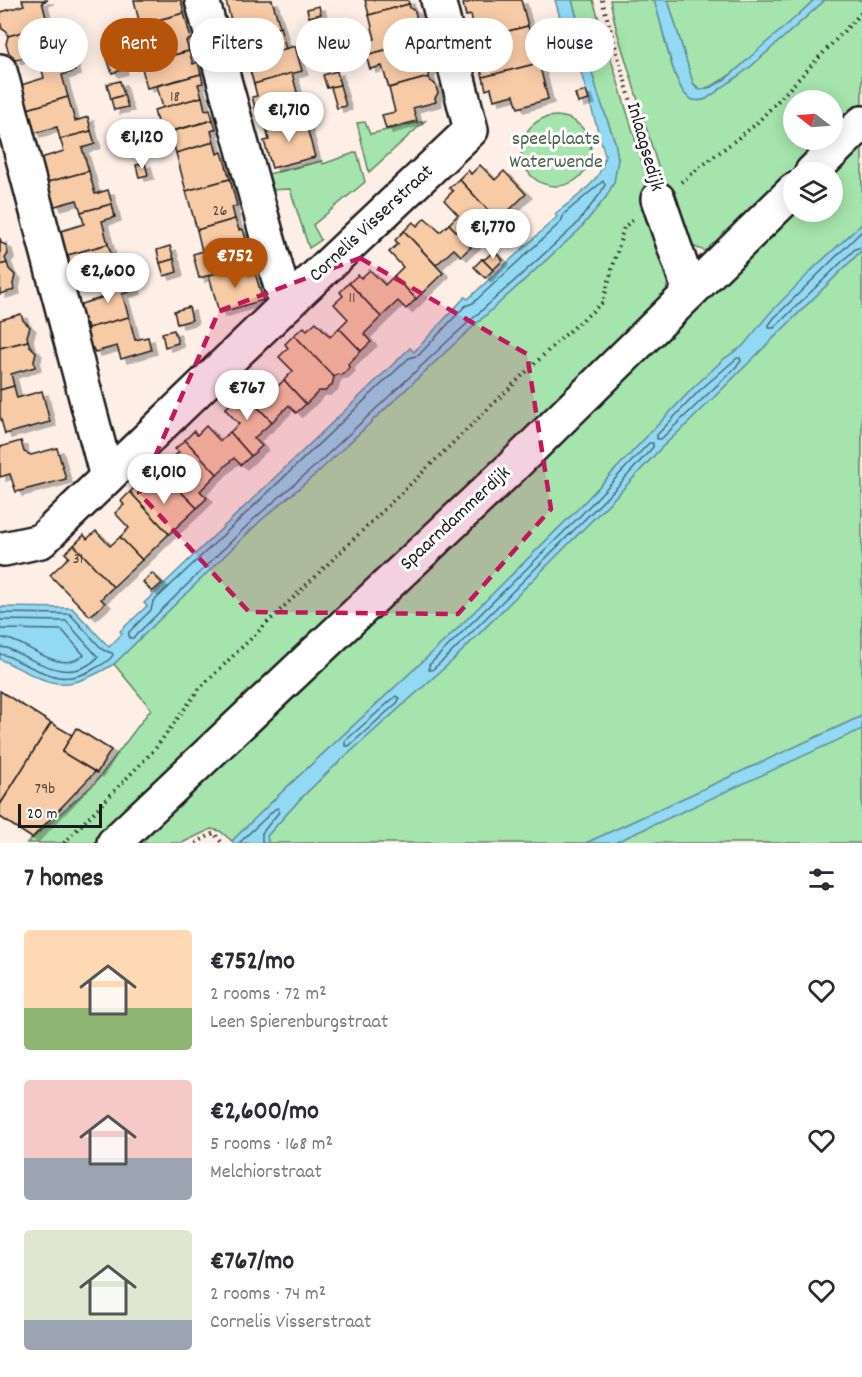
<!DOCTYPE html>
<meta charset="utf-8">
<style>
:root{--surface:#fff;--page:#f2f2f3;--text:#2b2b33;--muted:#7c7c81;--accent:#b45309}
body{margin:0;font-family:Dekko,sans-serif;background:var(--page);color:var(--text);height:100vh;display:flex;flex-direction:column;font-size:22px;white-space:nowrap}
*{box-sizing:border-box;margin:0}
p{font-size:20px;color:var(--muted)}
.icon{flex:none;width:33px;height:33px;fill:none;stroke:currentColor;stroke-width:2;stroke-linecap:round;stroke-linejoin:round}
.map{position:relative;height:843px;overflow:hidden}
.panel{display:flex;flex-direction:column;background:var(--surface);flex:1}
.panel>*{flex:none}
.guide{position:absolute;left:18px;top:18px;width:826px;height:54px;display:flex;gap:12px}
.needle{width:39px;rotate:287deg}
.tools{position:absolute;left:783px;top:90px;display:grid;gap:12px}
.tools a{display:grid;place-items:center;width:60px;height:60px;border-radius:50%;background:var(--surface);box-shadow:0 3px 15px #0003;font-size:30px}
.scale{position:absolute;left:18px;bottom:15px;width:84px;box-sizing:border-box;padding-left:6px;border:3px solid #1c1c1c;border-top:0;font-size:16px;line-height:21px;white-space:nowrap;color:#1c1c1c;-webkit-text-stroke:4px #fff;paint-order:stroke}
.price{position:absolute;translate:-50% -51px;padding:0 14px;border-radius:21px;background:#fff;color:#222;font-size:20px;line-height:39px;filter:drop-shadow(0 2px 3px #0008)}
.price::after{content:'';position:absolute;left:50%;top:36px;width:18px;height:14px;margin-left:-9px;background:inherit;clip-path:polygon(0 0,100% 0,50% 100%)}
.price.current{background:var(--accent);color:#fff}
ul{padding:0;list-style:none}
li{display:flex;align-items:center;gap:18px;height:150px;padding:0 24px}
li span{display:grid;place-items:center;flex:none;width:168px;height:120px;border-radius:6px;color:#555}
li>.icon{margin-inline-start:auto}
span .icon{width:72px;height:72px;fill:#fffc;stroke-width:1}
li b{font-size:26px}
h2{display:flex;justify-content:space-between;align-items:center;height:72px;padding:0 24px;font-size:26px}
.tag{padding:0 21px;border-radius:27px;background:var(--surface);box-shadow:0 3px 15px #0003;font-size:21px;line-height:54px}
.tag.current{background:var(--accent);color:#fff}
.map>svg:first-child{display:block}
</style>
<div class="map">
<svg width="862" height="843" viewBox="0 0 862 843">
<defs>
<filter id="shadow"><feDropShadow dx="6" dy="4" stdDeviation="0" flood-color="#0004"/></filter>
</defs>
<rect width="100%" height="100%" fill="#fdefe5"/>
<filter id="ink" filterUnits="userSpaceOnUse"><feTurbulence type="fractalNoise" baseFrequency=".0167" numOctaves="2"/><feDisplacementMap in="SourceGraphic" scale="12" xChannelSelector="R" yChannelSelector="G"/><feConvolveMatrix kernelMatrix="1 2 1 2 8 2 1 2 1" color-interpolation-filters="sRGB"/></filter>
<g filter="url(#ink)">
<g fill="#a5e4ac" stroke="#608064" stroke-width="1.5">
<polygon points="572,0 593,0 672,260 666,292 629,338 307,647 97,843 27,843 95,783 151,709 114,664 260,521 317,473 453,345 579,230 606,197 614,182 618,159 615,142 598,94"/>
<path d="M 610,0 L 654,0 C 662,23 671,77 685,94 C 691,101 698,102 706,99 L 749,68 L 825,0 L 862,0 L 862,107 L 833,137 L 832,100 L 794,100 L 794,140 L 830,140 L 711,251 L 705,251 L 689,245 L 672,213 L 616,28 Z"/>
<polygon points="668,0 814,0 779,33 730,75 714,85 701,90 693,83"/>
<circle cx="556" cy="151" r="35"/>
<polygon points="425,121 369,172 357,123 365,122 370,134"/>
<polygon points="862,139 862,224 815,267 743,346 724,359 694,387 576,511 448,638 286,788 232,841 220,831 211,829 182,843 129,843 794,212 832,212 832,172"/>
<polygon points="357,152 365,182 313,225 321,240 309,248 290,189 269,190 264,175 322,161 323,164"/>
<polygon points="862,250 862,716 586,843 268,843 267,836 301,798 329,771 453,660 621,491 662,447 688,423"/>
<polygon points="862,729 862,843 614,843 846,735"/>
</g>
<g fill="#92daf4" stroke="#638e9e" stroke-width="1.5">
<path d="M 555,0 L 572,0 L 598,94 L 615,142 L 618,159 L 614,182 L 606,197 L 579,230 L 453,345 L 317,473 L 260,521 L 114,664 C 60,696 52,684 0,659 L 0,607 L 72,608 L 109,647 L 122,634 L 120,631 L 147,606 L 144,603 L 410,348 L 414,352 L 465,297 L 468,299 L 557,217 L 555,214 C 573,199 604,181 605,155 L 575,52 L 570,52 Z"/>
<path d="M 654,0 L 668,0 L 693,83 L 697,89 L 701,90 C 723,87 742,64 758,50 C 777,33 796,18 814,0 L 825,0 L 749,68 L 706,99 C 698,102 691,101 685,94 C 672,78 662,23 654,0 Z"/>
<polygon points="862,224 862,250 688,423 662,447 621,491 453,660 329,771 301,798 267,836 268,843 234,843 232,841 286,788 448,638 576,511 694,387 724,359 743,346 769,314 815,267"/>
<polygon points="862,716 862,729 614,843 586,843"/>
</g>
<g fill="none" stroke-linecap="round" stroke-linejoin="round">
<g stroke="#4b6872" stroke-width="1.5">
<polygon points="603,181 605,185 600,194 575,226 449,340 313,468 256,517 133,638 129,638 129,632 151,610 153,602 409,358 419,355 465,306 473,303 561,222 564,214"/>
<polyline points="862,231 774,318 769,325 769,328 774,328 855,249 862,247"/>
<polygon points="737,358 740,358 741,361 734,369 661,439 657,439 657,435 699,391"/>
<polygon points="649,443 653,443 653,447 617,487 449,655 432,670 429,670 429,665 580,516"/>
<path d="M 0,613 L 70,614 L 103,650 L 112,653 L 113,655 C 109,662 101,665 94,669 C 66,685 49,676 22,663 C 15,660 8,655 0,654"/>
<path d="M 0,620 L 66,621 L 98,657 C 71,686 35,661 7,648 L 0,647"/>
<path d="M 0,629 L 62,630 L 84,655 C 56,677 28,639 0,638"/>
<polygon points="396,696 399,698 398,702 349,746 345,746 345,741"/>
<polyline points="239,843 275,809 278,808 279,812 262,833 262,843"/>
</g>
</g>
<g fill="#f8cba7" stroke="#1c1c1c" stroke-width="1.5" filter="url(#shadow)">
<polygon points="22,0 48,0 42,2 48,25 8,36 7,32 2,29 0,21 1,12 24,5"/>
<polygon points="134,0 181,0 184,13 140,25"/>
<polygon points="230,0 272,0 280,27 241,38 238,26 233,28 226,1"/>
<polygon points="365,0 408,0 409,4 369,15"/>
<polygon points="478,0 521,0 528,26 497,34 494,22 474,27 471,15 466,16 463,4"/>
<polygon points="409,4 410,8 415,11 417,20 415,25 416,29 393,35 397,47 366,55 362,42 375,39 369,15"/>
<polygon points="319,6 321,14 309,17 307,9"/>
<polygon points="184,13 191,39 186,41 189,51 150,61 140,25"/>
<polygon points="48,25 55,48 68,44 72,58 41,66 37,54 15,60 13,56 9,53 6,44 8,36"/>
<polygon points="324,25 328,38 314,42 311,28"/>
<polygon points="528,26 539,63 483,77 479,65 484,64 481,52 501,46 497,34"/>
<polygon points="280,27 286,49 242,61 240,51 244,49 241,38"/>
<polygon points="328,38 331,51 317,54 314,42"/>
<polygon points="295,46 302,71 254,84 250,70 245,71 242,61"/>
<polygon points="397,47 400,59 423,53 424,57 428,60 431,69 428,74 429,77 389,88 382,66 370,69 366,55"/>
<polygon points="189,51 193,64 198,62 201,74 147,88 141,64"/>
<polygon points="118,55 122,70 112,73 107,58"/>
<polygon points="72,58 75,71 62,75 68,97 28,109 22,102 20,93 22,88 21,85 44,78 41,66"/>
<polygon points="539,63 548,99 518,108 514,95 494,100 491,88 486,90 483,77"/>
<polygon points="337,71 340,85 327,88 323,75"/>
<polygon points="292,73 298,96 255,107 252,97 257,96 254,84"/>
<polygon points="201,74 203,83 198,84 202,97 163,108 157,86"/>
<polygon points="429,77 430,81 435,84 438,93 435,98 436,102 413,108 417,121 386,129 382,115 395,112 389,88"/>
<polygon points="120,81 124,95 111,99 107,84"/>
<polygon points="340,85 346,106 337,108 331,87"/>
<polygon points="586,91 589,100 578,103 575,94"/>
<polygon points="124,95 128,107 114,110 111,99"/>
<polygon points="298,96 304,117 266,128 263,116 258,118 255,107"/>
<polygon points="68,97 75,121 88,117 91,131 60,139 57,127 34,133 33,129 29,127 27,117 29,113 28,109"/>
<polygon points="202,97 205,110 210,109 213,120 160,134 154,110"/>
<polygon points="304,117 315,157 272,168 264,141 269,140 266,128"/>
<polygon points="213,120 216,129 211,131 214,142 176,153 170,132"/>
<polygon points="138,125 141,139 128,142 124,129"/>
<polygon points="91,131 95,144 82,148 89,171 48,182 47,178 42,175 40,166 42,161 41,158 64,151 60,139"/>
<polygon points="141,139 145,151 131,155 128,142"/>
<polygon points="214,142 217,154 222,152 230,179 186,191 176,153"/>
<polygon points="145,163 148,175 139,177 136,165"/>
<polygon points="480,165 495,180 504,171 526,194 498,221 459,179 468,170 471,174"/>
<polygon points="89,171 95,194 108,190 112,204 81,212 77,200 55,206 53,202 49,199 46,190 48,182"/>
<polygon points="230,179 237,206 232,207 235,219 197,230 186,191"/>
<polygon points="459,179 498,221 471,247 449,224 458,215 444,200 453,191 449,188"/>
<polygon points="112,204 115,217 102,221 108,244 68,255 66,251 62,248 60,239 62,234 61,231 84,224 81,212"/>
<polygon points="425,218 440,232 449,224 471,247 461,256 454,249 436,265 404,231 413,222 417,226"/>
<polygon points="235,219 239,230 243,229 246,239 202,251 197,230"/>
<polygon points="404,231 443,273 416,299 394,276 403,267 389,252 398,244 395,240"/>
<polygon points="0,238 1,243 6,245 8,254 5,258 7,263 0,265"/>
<polygon points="246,239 249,250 244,251 248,265 199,278 193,254"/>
<polygon points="108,244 115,267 128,263 131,277 100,285 97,273 74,279 74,275 69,273 67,263 69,259 68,255"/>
<polygon points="170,246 174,259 160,263 157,250"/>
<polygon points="494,251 503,260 493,270 482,259 485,259"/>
<polygon points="174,259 177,272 164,276 160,263"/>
<polygon points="482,259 493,270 485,278 474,267"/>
<polygon points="7,263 9,269 15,275 13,284 14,290 0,294 0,265"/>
<polygon points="248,265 250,275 255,273 263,300 219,313 209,275"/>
<polygon points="370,270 385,285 394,276 416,299 406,309 398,301 381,317 349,283 358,275 361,278"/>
<polygon points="131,277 135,290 122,294 129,317 88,328 87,324 82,321 80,312 81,304 104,297 100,285"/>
<polygon points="349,283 381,317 364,334 371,342 361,351 339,328 348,319 334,304 343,296 340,292"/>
<polygon points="189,307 192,320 177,324 174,311"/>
<polygon points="21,314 23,320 30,327 27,336 28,341 0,348 0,320"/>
<polygon points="129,317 135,340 148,337 151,350 121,359 117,346 95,352 93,348 89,346 86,336 88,328"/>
<polygon points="316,322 330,337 339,328 361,351 348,364 349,368 342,375 337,374 334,377 294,335 304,327 307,330"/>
<polygon points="174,330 178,343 165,347 162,333"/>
<polygon points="294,335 334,377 332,385 325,391 319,391 306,404 284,380 293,371 279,357 288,348 285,344"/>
<polygon points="28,341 30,346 36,352 34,361 35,367 11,374 14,386 0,390 0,348"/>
<polygon points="261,374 275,389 284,380 306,404 296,413 289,405 272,422 239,388 248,379 252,382"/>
<polygon points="14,386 17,398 42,391 50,422 5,434 0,416 0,390"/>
<polygon points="239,388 272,422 254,438 262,446 251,456 230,432 239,424 225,409 234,400 230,396"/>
<polygon points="206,426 220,441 230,432 251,456 241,465 234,458 217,474 185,440 194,431 197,435"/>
<polygon points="185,440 217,474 200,491 207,498 197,508 174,485 184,476 169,461 179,452 175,449"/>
<polygon points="21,441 24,452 31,455 57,448 66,479 16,492 10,474 0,477 0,447"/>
<polygon points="151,479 165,493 174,485 197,508 169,534 130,492 139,483 142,487"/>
<polygon points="130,492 169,534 142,560 120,537 129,528 115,513 124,505 121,501"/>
<polygon points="96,531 110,546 120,537 142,560 113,587 74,545 84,535 87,539"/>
<polygon points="74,545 113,587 101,599 105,603 90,616 50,575 69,557 65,553"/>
<polygon points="152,573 162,583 152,592 143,582"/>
<polygon points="0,691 51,723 0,805"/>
<polygon points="51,723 72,735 62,752 95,772 32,838 0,817 0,805"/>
<polygon points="76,728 111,750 97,773 62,752"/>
</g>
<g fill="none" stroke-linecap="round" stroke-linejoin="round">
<g stroke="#1c1c1c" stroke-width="38">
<g id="minor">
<polyline points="202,0 286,305"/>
<polyline points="0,71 107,477"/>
<polyline points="658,199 690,292"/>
<polyline points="4,549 41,541 286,305 471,130 438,0"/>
</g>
</g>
<g stroke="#1c1c1c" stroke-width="38">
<g id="tertiary">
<polyline points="812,172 862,123"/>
<polyline points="114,843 512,467 794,190"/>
</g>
</g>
<g stroke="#1c1c1c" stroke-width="4" stroke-dasharray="1.5 4.5" stroke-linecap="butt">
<polyline points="602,0 651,172"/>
<polyline points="681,182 755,125 862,12"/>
<polyline points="64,843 155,749 200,688 556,343 603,302 624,227 633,220"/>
<polyline points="196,843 214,833 222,843"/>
</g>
<use href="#minor" stroke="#fff" stroke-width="33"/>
<use href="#tertiary" stroke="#fff" stroke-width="33"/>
</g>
</g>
<path fill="#c2185b" fill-opacity="0.2" stroke="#c2185b" stroke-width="4.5" stroke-dasharray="12 8" stroke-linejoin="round" d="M 360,258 L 527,354 L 551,509 L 458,614 L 249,612 L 139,493 L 219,311 Z"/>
<g text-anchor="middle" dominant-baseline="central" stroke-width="6" stroke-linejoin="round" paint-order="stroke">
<g font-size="16" fill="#53483f">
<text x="175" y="97">18</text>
<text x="220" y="211">26</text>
<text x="352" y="298">11</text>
<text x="78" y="559">31</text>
<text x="45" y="789">79b</text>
</g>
<g font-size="20" fill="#4c624e" stroke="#fff">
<text x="556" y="140">speelplaats<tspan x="556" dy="23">Waterwende</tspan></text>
</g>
<g font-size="20" fill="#1c1c1c" stroke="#fff">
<text transform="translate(644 147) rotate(74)">Inlaagsedijk</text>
<text transform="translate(372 224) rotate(-43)">Cornelis Visserstraat</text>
<text transform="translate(456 519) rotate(-43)">Spaarndammerdijk</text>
</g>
</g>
</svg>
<div class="tools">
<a><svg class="needle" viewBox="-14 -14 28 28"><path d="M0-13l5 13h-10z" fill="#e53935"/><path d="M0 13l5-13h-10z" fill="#7c7c81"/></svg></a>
<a><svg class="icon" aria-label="layers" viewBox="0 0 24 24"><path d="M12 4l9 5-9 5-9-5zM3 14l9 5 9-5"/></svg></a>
</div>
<div class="scale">20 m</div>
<b class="price" style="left:289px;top:143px">€1,710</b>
<b class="price" style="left:142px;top:170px">€1,120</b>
<b class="price" style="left:493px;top:260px">€1,770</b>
<b class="price current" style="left:235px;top:289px">€752</b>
<b class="price" style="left:108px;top:304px">€2,600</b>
<b class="price" style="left:247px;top:421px">€767</b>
<b class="price" style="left:164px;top:505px">€1,010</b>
<div class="guide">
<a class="tag">Buy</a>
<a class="tag current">Rent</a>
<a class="tag">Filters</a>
<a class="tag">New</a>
<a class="tag">Apartment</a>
<a class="tag">House</a>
</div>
</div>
<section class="panel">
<h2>7 homes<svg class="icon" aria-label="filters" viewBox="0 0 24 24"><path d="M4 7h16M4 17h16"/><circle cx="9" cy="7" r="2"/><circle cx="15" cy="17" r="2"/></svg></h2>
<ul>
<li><span style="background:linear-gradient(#ffd9b3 65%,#8fb573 0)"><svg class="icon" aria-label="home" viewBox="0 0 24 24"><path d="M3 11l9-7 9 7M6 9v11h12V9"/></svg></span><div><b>€752/mo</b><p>2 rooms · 72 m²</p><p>Leen Spierenburgstraat</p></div><svg class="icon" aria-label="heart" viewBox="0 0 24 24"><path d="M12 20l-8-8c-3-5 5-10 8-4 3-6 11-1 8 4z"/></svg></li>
<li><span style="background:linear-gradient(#f6c9c9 65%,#9aa5b1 0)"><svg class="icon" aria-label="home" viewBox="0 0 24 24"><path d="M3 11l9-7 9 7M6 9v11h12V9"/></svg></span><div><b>€2,600/mo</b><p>5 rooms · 168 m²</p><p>Melchiorstraat</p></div><svg class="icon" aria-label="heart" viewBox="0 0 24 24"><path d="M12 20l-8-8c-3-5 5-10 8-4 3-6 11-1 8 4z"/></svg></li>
<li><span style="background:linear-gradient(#dfe7d0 75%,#9aa5b1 0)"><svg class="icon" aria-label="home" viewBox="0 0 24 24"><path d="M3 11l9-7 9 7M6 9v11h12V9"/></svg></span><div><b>€767/mo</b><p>2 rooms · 74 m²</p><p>Cornelis Visserstraat</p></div><svg class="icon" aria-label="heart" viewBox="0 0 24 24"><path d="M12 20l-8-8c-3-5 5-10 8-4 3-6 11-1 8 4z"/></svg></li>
</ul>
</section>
